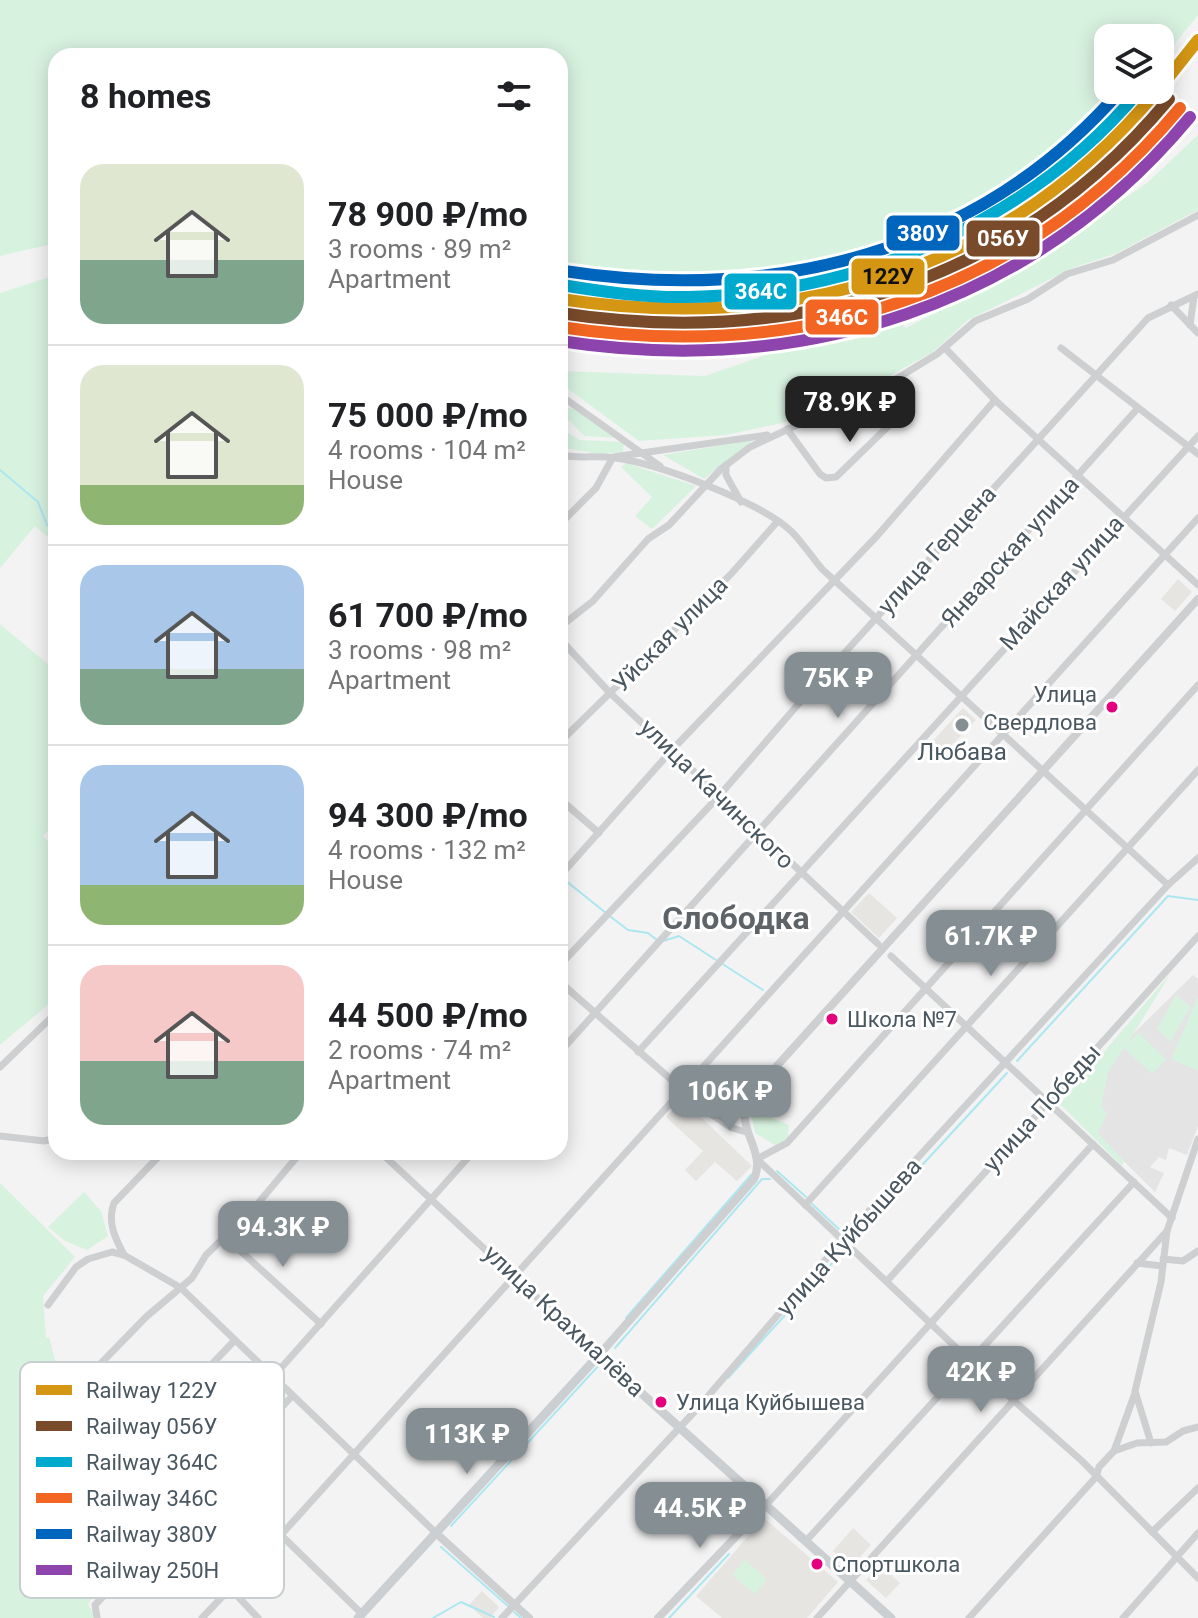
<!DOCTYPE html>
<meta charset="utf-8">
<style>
:root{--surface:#fff;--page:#f6f6f6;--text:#202124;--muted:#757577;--line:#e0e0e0;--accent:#848e93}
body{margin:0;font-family:Roboto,sans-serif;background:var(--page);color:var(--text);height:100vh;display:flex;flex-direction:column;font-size:30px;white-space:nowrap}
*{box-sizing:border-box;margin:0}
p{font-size:26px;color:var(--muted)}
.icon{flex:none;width:44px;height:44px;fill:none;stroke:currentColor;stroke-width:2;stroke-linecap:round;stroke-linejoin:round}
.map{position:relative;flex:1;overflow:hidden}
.side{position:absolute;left:48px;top:48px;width:520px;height:1112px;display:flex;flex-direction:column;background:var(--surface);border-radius:24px;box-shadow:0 4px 20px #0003}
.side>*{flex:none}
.buttons{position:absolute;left:1094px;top:24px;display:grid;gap:16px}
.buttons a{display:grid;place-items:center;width:80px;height:80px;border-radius:16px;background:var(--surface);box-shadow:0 4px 20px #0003;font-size:40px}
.price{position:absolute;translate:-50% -68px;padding:0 18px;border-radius:16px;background:var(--accent);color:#fff;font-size:26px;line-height:52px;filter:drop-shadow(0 2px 4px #0008)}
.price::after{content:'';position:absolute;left:50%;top:48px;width:24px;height:18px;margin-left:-12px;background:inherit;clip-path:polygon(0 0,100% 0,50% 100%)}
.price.selected{background:#222;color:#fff}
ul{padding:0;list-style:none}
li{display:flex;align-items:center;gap:24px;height:200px;padding:0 32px}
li+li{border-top:2px solid var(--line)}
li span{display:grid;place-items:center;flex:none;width:224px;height:160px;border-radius:24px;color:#555}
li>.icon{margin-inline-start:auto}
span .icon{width:96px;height:96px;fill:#fffc;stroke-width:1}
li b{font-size:34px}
h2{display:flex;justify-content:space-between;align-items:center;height:96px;padding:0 32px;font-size:34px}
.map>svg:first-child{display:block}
</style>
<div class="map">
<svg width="1198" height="1618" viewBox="0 0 1198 1618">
<rect width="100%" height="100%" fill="#f3f3f3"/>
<g fill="#e6e5e2">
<polygon points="1178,579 1192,592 1175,611 1161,599"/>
<polygon points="963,708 976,720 945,752 933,741"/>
<polygon points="869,893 897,918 879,938 851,912"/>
<polygon points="682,1099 752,1166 737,1181 715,1162 696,1181 685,1170 703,1151 666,1117"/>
<polygon points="764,1518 838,1582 807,1618 722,1618 696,1596"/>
<polygon points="853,1528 871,1545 851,1567 833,1551"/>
<polygon points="880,1565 900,1583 886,1598 866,1580"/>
<polygon points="482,1591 499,1607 490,1618 483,1618 469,1605"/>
</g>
<polygon fill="#e5e4e5" points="1193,975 1198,979 1198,1126 1187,1155 1169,1148 1166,1160 1159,1157 1150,1167 1164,1173 1155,1192 1064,1102"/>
<g fill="#d8f2e0">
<polygon points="0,0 1198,0 1198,15 1160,62 1160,38 1108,38 1108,90 1138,90 1121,112 1030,186 894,260 702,292 560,273 560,56 56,56 56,243 0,256"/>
<polygon points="1198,135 1198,210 1115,254 1075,267 968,320 933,352 889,376 782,423 726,435 639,441 560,383 560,371 705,376 887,313 906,328 1030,263 1147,183"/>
<polygon points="56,275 56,544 35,526 0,568 0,293"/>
<polygon points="560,407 574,409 617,438 584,436 570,421 560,422"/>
<polygon points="560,429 580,440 624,442 623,452 599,454 560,447"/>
<polygon points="753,440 704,479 663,455"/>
<polygon points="626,463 696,486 652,529 635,516 652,497 621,467"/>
<polygon points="0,624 56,671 56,822 43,836 56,849 56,998 0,1045"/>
<polygon points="1171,973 1127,1044 1139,1033 1166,1059 1152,1074 1124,1048 1109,1070 1101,1105 1107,1114 1098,1133 1124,1161 1122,1166 1060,1104"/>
<polygon points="1176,995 1191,1007 1170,1042 1157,1029"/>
<polygon points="1198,997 1198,1071 1171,1059"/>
<polygon points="755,1102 774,1119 789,1125 788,1138 776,1146 755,1133 751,1112"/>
<polygon points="0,1183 75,1257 43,1296 46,1338 49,1337 60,1379 66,1387 58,1416 59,1443 121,1560 88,1604 96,1618 0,1618"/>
<polygon points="84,1192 101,1211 108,1236 87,1250 65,1241 48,1227"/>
<polygon points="745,1560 767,1579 755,1594 732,1575"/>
</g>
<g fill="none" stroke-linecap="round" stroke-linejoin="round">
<g stroke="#ace7f0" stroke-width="2">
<polyline points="0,470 38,502 47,525 56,531"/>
<polyline points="561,877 606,913"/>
<polyline points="611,917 628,930 648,933 657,940"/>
<polyline points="663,941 679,936 716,960"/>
<polyline points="721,963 763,990"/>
<polyline points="1017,1061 1168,896 1198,900"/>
<polyline points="777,1171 806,1197"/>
<polyline points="810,1202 843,1233"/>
<polyline points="848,1237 852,1241 1007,1073"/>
<polyline points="626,1318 751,1175"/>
<polyline points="615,1348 762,1179 770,1179"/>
<polyline points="728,1378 845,1249"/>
<polyline points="451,1526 601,1363"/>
<polyline points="441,1547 509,1607"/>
<polyline points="514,1612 521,1618"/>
<polyline points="433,1618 461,1602 494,1617"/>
<polyline points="669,1618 729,1554"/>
</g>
<g stroke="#cdcfd1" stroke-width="7">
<polyline points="1171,305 1198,333"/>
<polyline points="1190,325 1194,296"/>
<polyline points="945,348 995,400 1198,585"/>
<polyline points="1061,348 1198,454"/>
<polyline points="560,395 660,466"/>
<polyline points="787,429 820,474 826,478 836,477 904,411 906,403 896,379"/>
<path d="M 560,455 C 579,459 597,455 615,458 C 657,463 760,502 791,531 C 802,542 812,557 822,569 L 1168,885"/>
<polyline points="726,465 726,475 741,502"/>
<polyline points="560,524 596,488 613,457 767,435"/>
<polyline points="560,627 593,601 648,539 669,525 721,469 750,447 896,379 937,354 975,321 1028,299 1067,274 1113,260 1198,215"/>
<polyline points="560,639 610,693 878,944"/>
<polyline points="1198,685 787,1143 757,1159 985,1375 1082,1461 1198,1578"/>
<polyline points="560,742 731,574 777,522"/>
<polyline points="560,799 599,833"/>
<polyline points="560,876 671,751 877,536 995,400"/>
<polyline points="891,956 1172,1218"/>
<polyline points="560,965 719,796 801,701 1148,318 1198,294"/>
<polyline points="560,982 708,1112 732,1128 746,1132"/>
<polyline points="560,1052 1138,408"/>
<polyline points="638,1052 1198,436"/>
<polyline points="0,1067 56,1013"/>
<polyline points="0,1136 44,1141 56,1138"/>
<polyline points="380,1152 599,1355"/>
<polyline points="805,1205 1198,770"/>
<polyline points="224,1236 321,1324"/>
<path d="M 124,1255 C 115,1238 107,1222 114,1203 L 163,1152"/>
<polyline points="1163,1259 1183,1261 1198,1251"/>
<polyline points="1137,1263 1162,1266"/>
<polyline points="887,1281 1198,936"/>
<polyline points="48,1305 76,1267 88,1259 112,1252 124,1255 181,1288 437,1534"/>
<polyline points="273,1377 473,1152"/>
<polyline points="74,1391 146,1317 192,1278 206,1255 255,1207 301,1152"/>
<polyline points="1151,1443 1135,1391 1161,1282 1167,1231 1198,1139"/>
<polyline points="1114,1451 1137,1443 1166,1442 1183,1431 1198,1427"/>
<polyline points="74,1499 90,1476 113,1468 234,1341"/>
<polyline points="766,1505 1093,1144"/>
<polyline points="1152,1532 1198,1488"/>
<polyline points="281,1535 362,1614"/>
<polyline points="806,1541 1134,1182"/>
<polyline points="230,1588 258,1618"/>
<polyline points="97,1617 95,1605 129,1569 147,1538 206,1490 292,1396"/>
<polyline points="202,1618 281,1535 1198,518"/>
<polyline points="502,1618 696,1410 845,1237 1168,885 1198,858"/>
<polyline points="817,1618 1167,1231"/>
<polyline points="969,1618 1096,1477 1099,1467 1114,1451 1135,1393"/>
<polyline points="1123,1618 1198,1533"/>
</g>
<g stroke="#cdcfd1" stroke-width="8">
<path d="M 599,1355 L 754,1179 C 767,1151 734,1128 748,1098 L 1198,599"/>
<polyline points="437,1534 529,1618"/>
<polyline points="658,1618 766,1505"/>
</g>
<polyline stroke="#cccfd2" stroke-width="9" points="358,1618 599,1355 891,1618"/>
<g stroke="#fff" stroke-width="18">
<g id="rail-1">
<polyline points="1160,88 1198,40"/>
<path d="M 560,299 C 792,334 1005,274 1158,90"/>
</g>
</g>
<g stroke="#fff" stroke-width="18">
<path id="rail-2" d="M 560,313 C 795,349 1014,285 1169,99"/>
</g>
<g stroke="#fff" stroke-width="18">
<path id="rail-3" d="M 562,285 C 604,292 646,298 689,297 C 860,294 1030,222 1140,90"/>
</g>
<g stroke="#fff" stroke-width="18">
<path id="rail-4" d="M 560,327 C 799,363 1022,297 1180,108"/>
</g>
<g stroke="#fff" stroke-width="18">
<path id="rail-5" d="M 564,271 C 774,303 978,254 1121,90"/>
</g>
<g stroke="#fff" stroke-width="18">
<path id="rail-6" d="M 560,341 C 801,378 1032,307 1190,117"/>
</g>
<use href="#rail-1" stroke="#d49613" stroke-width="12"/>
<use href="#rail-2" stroke="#7a4b2a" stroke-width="12"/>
<use href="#rail-3" stroke="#00a9ce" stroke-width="12"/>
<use href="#rail-4" stroke="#f26522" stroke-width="12"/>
<use href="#rail-5" stroke="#0065bd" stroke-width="12"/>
<use href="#rail-6" stroke="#8e44ad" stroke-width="12"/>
</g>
<g fill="#e5007d" stroke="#fff" stroke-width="3">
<circle cx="1112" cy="707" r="7"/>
<circle cx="832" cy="1019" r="7"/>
<circle cx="661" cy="1402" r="7"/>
<circle cx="817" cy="1564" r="7"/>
</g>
<circle fill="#848e93" stroke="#fff" stroke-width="3" cx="962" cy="725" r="8"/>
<g text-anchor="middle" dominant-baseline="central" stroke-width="6" stroke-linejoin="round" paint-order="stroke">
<g font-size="22" fill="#495760" stroke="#fff" text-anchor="start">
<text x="1097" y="694" text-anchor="end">Улица<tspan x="1097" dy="28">Свердлова</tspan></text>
<text x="847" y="1019">Школа №7</text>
<text x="676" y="1402">Улица Куйбышева</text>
<text x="832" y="1564">Спортшкола</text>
</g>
<g font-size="24" fill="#495760" stroke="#fff">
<text transform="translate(937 550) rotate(-48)">улица Герцена</text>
<text transform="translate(1010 552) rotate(-48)">Январская улица</text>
<text transform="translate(1062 583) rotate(-48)">Майская улица</text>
<text transform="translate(670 634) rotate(-45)">Уйская улица</text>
<text transform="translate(717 794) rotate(44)">улица Качинского</text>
<text transform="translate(1042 1108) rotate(-48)">улица Победы</text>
<text transform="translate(849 1237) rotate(-48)">улица Куйбышева</text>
<text transform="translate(564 1321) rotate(43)">улица Крахмалёва</text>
</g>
<g font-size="24" fill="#495760" stroke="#fff">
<text x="962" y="752">Любава</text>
</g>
<g font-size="32" font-weight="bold" fill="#5e6367" stroke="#fff">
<text x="736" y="918">Слободка</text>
</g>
</g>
<rect x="20" y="1362" width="264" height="236" rx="12" fill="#fff" stroke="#c8cdcf" stroke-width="2"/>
<rect x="36" y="1385" width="36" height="10" fill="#d49613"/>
<rect x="36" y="1421" width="36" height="10" fill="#7a4b2a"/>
<rect x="36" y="1457" width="36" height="10" fill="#00a9ce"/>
<rect x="36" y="1493" width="36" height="10" fill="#f26522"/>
<rect x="36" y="1529" width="36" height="10" fill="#0065bd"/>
<rect x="36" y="1565" width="36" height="10" fill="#8e44ad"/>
<g font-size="22" fill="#495760">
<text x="86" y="1398">Railway 122У</text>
<text x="86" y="1434">Railway 056У</text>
<text x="86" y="1470">Railway 364С</text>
<text x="86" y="1506">Railway 346С</text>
<text x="86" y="1542">Railway 380У</text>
<text x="86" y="1578">Railway 250Н</text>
</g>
<g stroke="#fff" stroke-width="3">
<rect x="885" y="214" width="76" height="38" rx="8" fill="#0065bd"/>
<rect x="965" y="219" width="76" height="39" rx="8" fill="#7a4b2a"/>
<rect x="850" y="257" width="76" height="39" rx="8" fill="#d49613"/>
<rect x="723" y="272" width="75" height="39" rx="8" fill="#00a9ce"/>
<rect x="804" y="298" width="76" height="38" rx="8" fill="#f26522"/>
</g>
<g font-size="22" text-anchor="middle" font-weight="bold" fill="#fff">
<text x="923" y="241">380У</text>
<text x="1003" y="246">056У</text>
<text x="761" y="299">364С</text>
<text x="842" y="325">346С</text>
</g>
<g font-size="22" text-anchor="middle" font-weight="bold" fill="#111">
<text x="888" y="284">122У</text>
</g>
</svg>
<div class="buttons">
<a><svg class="icon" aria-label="layers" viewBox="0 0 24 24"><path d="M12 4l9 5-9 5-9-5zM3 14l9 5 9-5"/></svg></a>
</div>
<b class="price selected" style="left:850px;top:444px">78.9K ₽</b>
<b class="price" style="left:838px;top:720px">75K ₽</b>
<b class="price" style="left:991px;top:978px">61.7K ₽</b>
<b class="price" style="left:730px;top:1133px">106K ₽</b>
<b class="price" style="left:283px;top:1269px">94.3K ₽</b>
<b class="price" style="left:981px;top:1414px">42K ₽</b>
<b class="price" style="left:467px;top:1476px">113K ₽</b>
<b class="price" style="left:700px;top:1550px">44.5K ₽</b>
<section class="side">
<h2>8 homes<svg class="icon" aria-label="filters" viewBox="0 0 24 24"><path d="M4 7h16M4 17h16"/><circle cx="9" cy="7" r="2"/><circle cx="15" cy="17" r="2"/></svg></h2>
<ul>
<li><span style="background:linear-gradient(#dfe7d0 60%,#7fa58c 0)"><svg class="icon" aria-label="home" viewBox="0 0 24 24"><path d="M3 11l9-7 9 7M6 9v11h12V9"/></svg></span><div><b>78 900 ₽/mo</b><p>3 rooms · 89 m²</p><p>Apartment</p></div></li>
<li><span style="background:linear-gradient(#dfe7d0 75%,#8fb573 0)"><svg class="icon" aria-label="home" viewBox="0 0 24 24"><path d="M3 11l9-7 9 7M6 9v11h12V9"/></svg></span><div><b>75 000 ₽/mo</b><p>4 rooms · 104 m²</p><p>House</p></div></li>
<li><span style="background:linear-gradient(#a9c7e8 65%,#7fa58c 0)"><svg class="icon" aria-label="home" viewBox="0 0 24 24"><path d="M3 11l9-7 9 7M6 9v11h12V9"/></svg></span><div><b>61 700 ₽/mo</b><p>3 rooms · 98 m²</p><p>Apartment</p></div></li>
<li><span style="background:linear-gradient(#a9c7e8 75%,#8fb573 0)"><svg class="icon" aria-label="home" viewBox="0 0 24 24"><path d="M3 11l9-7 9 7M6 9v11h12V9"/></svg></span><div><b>94 300 ₽/mo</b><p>4 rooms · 132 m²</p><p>House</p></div></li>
<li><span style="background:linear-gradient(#f6c9c9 60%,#7fa58c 0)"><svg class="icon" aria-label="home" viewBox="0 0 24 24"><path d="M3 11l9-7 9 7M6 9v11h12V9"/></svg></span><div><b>44 500 ₽/mo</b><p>2 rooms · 74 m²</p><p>Apartment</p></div></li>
</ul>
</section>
</div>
